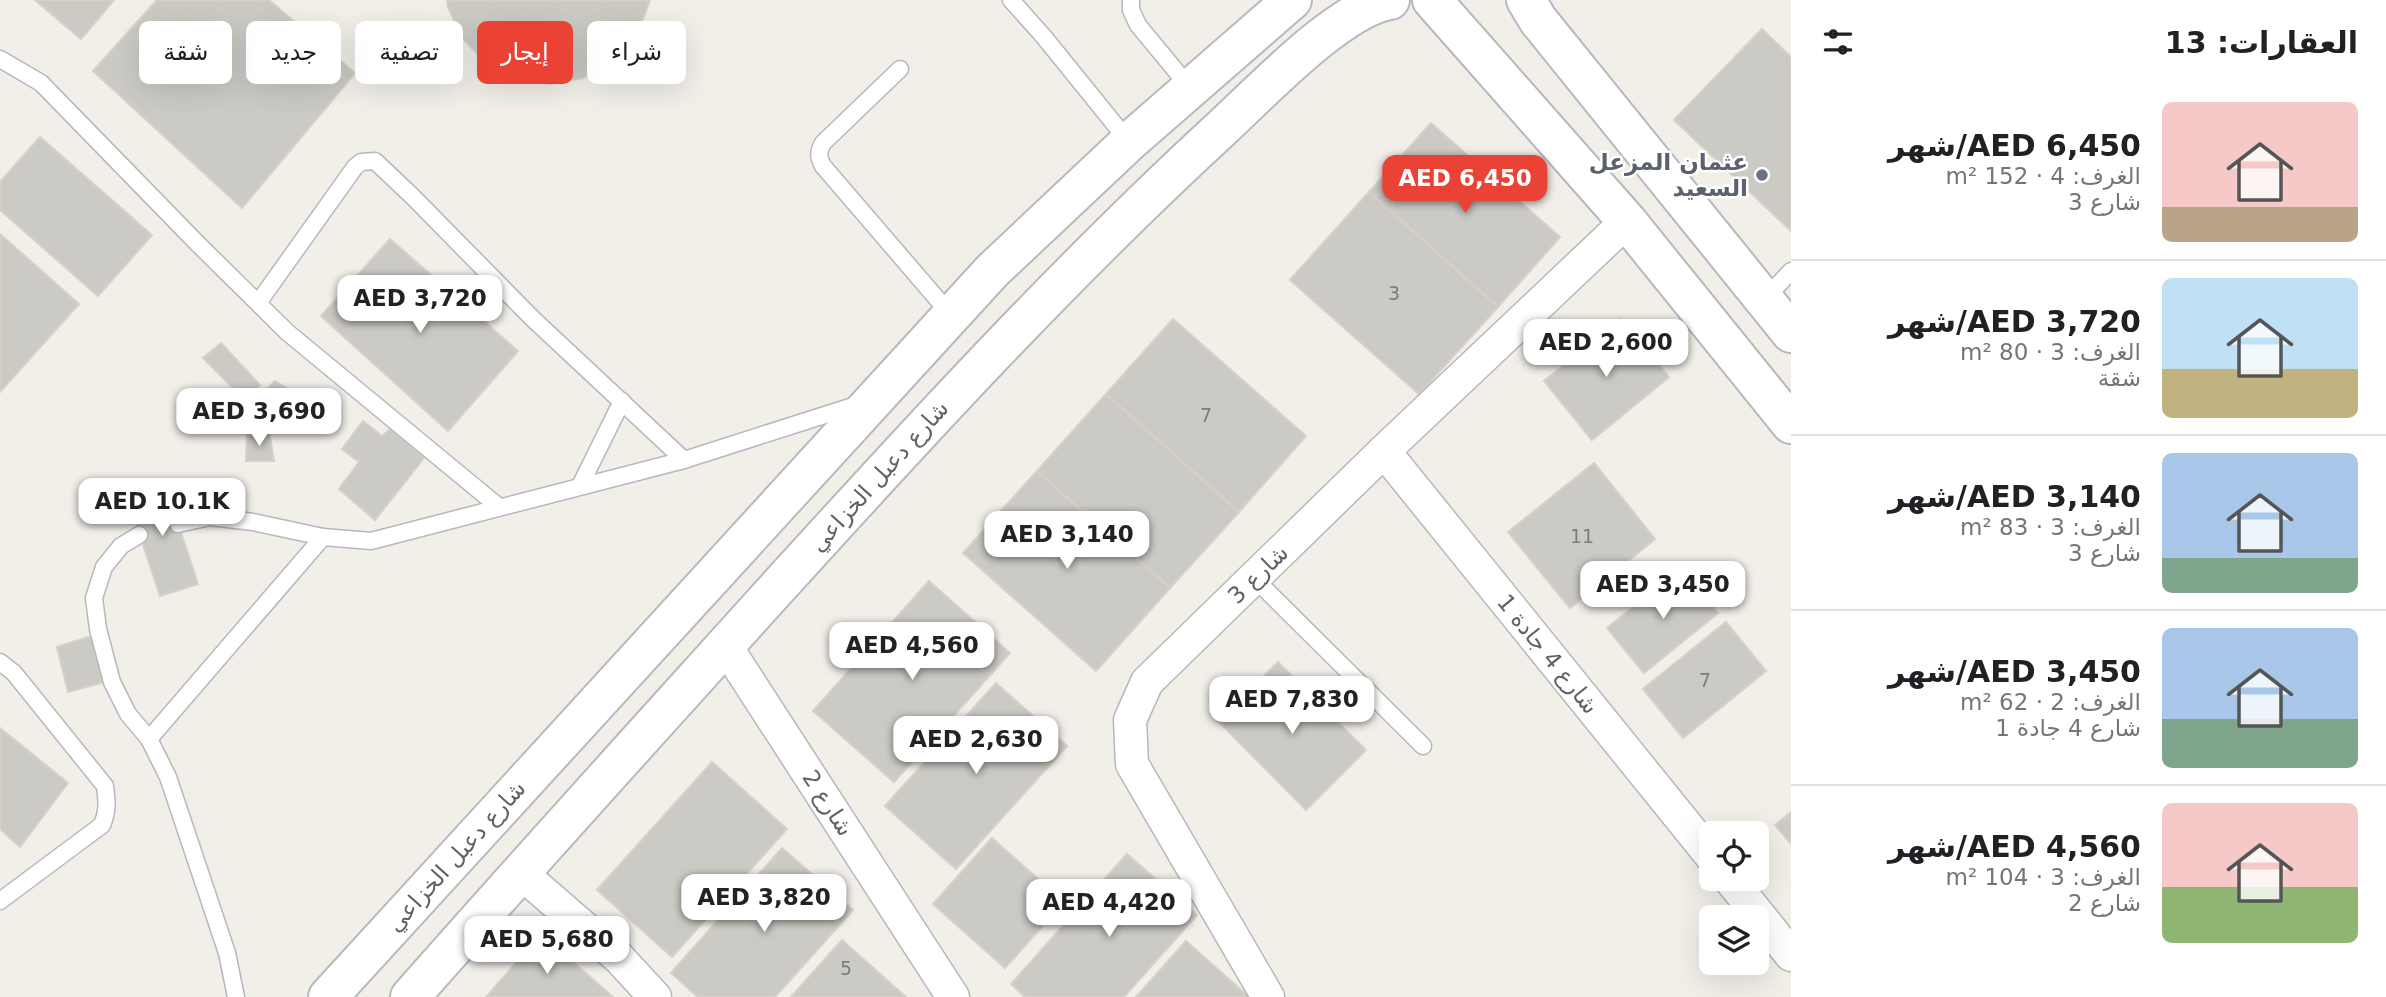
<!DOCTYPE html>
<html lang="ar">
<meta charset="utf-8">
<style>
:root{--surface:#fff;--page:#f6f6f6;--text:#202124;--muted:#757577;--line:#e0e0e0;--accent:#ea4335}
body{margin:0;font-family:"DejaVu Sans","Noto Sans Arabic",sans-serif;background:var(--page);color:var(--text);direction:rtl;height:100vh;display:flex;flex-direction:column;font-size:26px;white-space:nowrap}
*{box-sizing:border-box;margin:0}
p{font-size:23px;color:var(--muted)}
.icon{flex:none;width:38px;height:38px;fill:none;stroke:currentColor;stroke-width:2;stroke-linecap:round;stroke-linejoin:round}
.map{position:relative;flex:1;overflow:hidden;direction:ltr}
.details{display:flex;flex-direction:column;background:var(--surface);width:595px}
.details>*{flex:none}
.top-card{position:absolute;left:21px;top:21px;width:665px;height:63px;direction:rtl;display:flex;gap:14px}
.tools{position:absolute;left:1699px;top:821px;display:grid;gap:14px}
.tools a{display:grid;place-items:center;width:70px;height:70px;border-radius:10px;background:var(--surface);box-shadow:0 7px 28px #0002;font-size:35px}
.price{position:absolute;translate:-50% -60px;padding:0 16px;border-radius:14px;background:#fff;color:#222;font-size:23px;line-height:46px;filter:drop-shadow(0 2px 4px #0008)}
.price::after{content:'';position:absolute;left:50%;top:42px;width:21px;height:16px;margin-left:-10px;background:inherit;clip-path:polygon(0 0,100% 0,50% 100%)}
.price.current{background:var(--accent);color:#fff}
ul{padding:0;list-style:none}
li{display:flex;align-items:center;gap:21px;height:175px;padding:0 28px}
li+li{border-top:2px solid var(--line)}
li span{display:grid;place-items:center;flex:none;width:196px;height:140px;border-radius:10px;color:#555}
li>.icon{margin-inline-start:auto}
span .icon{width:84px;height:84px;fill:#fffc;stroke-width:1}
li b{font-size:30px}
h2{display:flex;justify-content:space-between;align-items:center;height:84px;padding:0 28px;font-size:30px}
.chip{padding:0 24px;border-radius:10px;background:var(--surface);box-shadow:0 7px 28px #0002;font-size:24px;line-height:63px}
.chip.current{background:var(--accent);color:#fff}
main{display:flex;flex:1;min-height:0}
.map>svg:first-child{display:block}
</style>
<main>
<section class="details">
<h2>العقارات: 13<svg class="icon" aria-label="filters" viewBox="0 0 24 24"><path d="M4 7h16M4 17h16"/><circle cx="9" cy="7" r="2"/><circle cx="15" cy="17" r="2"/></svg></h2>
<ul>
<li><span style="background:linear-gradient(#f6c9c9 75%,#b9a48a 0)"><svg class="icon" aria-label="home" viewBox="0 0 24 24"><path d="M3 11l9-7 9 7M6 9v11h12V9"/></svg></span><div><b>AED 6,450/شهر</b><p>الغرف: 4 · 152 m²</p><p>شارع 3</p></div></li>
<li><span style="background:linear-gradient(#bfe0f5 65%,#c2b280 0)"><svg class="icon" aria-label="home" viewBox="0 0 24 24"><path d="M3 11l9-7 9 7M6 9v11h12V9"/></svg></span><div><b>AED 3,720/شهر</b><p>الغرف: 3 · 80 m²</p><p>شقة</p></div></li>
<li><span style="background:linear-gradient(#a9c7e8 75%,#7fa58c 0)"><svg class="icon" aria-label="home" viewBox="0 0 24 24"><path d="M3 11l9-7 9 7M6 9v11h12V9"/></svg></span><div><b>AED 3,140/شهر</b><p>الغرف: 3 · 83 m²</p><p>شارع 3</p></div></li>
<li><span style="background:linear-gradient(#a9c7e8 65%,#7fa58c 0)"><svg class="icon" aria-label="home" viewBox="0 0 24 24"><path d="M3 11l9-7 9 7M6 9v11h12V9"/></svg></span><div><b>AED 3,450/شهر</b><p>الغرف: 2 · 62 m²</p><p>شارع 4 جادة 1</p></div></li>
<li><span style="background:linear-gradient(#f6c9c9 60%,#8fb573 0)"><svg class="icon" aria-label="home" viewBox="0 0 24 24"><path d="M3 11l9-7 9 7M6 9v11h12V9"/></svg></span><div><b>AED 4,560/شهر</b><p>الغرف: 3 · 104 m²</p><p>شارع 2</p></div></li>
</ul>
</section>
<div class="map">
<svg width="1791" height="997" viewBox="0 0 1791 997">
<rect width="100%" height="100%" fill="#f1efe8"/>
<g fill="#cccac5" stroke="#d6d1c6" stroke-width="2">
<polygon points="35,0 114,0 81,39"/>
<polygon points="157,0 269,0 355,73 242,208 93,71"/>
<polygon points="447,0 650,0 636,37 613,62 583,78 550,84 516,79 486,63 462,38 448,7"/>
<polygon points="1762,29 1791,57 1791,231 1674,120"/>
<polygon points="1431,123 1560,237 1498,307 1369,192"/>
<polygon points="40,137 152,235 98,296 0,210 0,182"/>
<polygon points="1369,192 1498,307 1419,394 1290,280"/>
<polygon points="0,234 79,304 0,392"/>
<polygon points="390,239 518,351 448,431 321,316"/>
<polygon points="1173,319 1306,436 1239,512 1106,394"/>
<polygon points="1621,319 1669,377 1592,440 1544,381"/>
<polygon points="221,343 260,385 245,400 203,358"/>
<polygon points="275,381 311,403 282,431 251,405"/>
<polygon points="1106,394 1239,512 1170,588 1037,471"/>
<polygon points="363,421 382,436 390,429 424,458 375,520 339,489 359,462 342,449"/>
<polygon points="269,432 274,461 246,461 247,435"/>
<polygon points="1594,463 1655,539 1570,608 1508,532"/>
<polygon points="1037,471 1170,588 1096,671 963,553"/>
<polygon points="164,481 198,584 160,596 126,493"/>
<polygon points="1682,568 1718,613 1644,673 1607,628"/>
<polygon points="929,581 1010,653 894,782 813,711"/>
<polygon points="1726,622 1766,671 1683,738 1643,689"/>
<polygon points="95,635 108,681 68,692 57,647"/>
<polygon points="1278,662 1366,750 1306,810 1218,721"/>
<polygon points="996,683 1067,746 956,869 885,806"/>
<polygon points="0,728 68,783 20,847 0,829"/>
<polygon points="712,762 787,829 672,957 597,890"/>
<polygon points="1791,812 1791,844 1775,825"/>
<polygon points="992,838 1064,902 1005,968 933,904"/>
<polygon points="782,848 853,910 775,997 698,997 671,973"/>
<polygon points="1127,854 1197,915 1124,997 1025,997 1011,984"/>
<polygon points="541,934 613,997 486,997"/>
<polygon points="842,940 906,997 791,997"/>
<polygon points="1186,941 1249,997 1136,997"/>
</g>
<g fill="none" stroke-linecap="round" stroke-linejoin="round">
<g stroke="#b5b8bc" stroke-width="19">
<g id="service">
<polyline points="1011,0 1044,37 1129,142"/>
<polyline points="1131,0 1131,10 1138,25 1190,88"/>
<polyline points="0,59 41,83 196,242 287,332 499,507"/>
<path d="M 900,69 L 823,143 C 818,152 818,157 823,166 L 951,315"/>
<polyline points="1764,300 1791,271"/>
<polyline points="258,303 355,167 361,162 375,161 413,197 533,319 684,460"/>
<polyline points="580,486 622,401"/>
<polyline points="178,524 210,517 253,522 323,537 371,541 684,460 856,405"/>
<polyline points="139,535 121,546 104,567 94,598 98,629 112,682 128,714 149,739 168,777 227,953 236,997"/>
<polyline points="1254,578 1423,746"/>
<path d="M 0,662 L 14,673 L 105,786 C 107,801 108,811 102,825 L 0,901"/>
<polyline points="149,739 323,537"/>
</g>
</g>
<g stroke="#b5b8bc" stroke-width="35">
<g id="minor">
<polyline points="1384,451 1712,857"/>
<polyline points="725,645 953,997"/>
<polyline points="520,872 619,958 655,997"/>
<polyline points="1729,878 1791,955"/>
<polyline points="1268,997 1132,764 1130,720 1147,682 1384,451 1627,221"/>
</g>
</g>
<g stroke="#b5b8bc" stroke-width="42">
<g id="tertiary">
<polyline points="1432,0 1627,221 1791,424"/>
<polyline points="1526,0 1538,20 1791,333"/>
</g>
</g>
<g stroke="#b6babf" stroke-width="42">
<g id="secondary">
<polyline points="328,997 992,271 1129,142 1292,0"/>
<path d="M 410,997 C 528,863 648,731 768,598 C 915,436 1062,275 1223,127 C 1262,91 1340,8 1390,0"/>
</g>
</g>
<use href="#service" stroke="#fff" stroke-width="16"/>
<use href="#minor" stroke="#fff" stroke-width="32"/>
<use href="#tertiary" stroke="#fff" stroke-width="38"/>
<use href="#secondary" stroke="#fff" stroke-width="38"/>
</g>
<circle fill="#6b7280" stroke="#fff" stroke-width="2.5" cx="1762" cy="175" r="7"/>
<g text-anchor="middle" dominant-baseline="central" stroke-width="5" stroke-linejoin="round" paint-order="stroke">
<g font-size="19" fill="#7a7d7f">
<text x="1394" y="293">3</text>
<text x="1206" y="415">7</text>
<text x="1582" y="536">11</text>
<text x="1705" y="680">7</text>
<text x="846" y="968">5</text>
</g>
<g font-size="23" font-weight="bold" fill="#5b616d" stroke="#fff" text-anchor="end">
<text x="1748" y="162">عثمان المزعل<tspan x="1748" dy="26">السعيد</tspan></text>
</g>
<g font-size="23" fill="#5f6368" stroke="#fff">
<text transform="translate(879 476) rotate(-48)">شارع دعبل الخزاعي</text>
<text transform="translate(1258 574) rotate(-44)">شارع 3</text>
<text transform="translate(1548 654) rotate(51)">شارع 4 جادة 1</text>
<text transform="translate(828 803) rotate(57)">شارع 2</text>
<text transform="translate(456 856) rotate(-48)">شارع دعبل الخزاعي</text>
</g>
</g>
</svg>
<div class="tools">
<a><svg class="icon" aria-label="locate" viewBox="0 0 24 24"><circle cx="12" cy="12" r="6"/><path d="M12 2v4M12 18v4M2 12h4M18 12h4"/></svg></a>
<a><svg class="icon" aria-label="layers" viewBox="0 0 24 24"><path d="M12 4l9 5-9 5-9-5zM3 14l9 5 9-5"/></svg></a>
</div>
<b class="price current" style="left:1465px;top:215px">AED 6,450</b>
<b class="price" style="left:420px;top:335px">AED 3,720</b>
<b class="price" style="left:1606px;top:379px">AED 2,600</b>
<b class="price" style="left:259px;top:448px">AED 3,690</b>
<b class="price" style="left:162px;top:538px">AED 10.1K</b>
<b class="price" style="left:1067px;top:571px">AED 3,140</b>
<b class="price" style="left:1663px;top:621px">AED 3,450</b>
<b class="price" style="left:912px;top:682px">AED 4,560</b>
<b class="price" style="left:1292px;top:736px">AED 7,830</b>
<b class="price" style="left:976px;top:776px">AED 2,630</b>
<b class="price" style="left:764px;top:934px">AED 3,820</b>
<b class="price" style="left:1109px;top:939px">AED 4,420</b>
<b class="price" style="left:547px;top:976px">AED 5,680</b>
<div class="top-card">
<a class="chip">شراء</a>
<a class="chip current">إيجار</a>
<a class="chip">تصفية</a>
<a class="chip">جديد</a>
<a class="chip">شقة</a>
</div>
</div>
</main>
